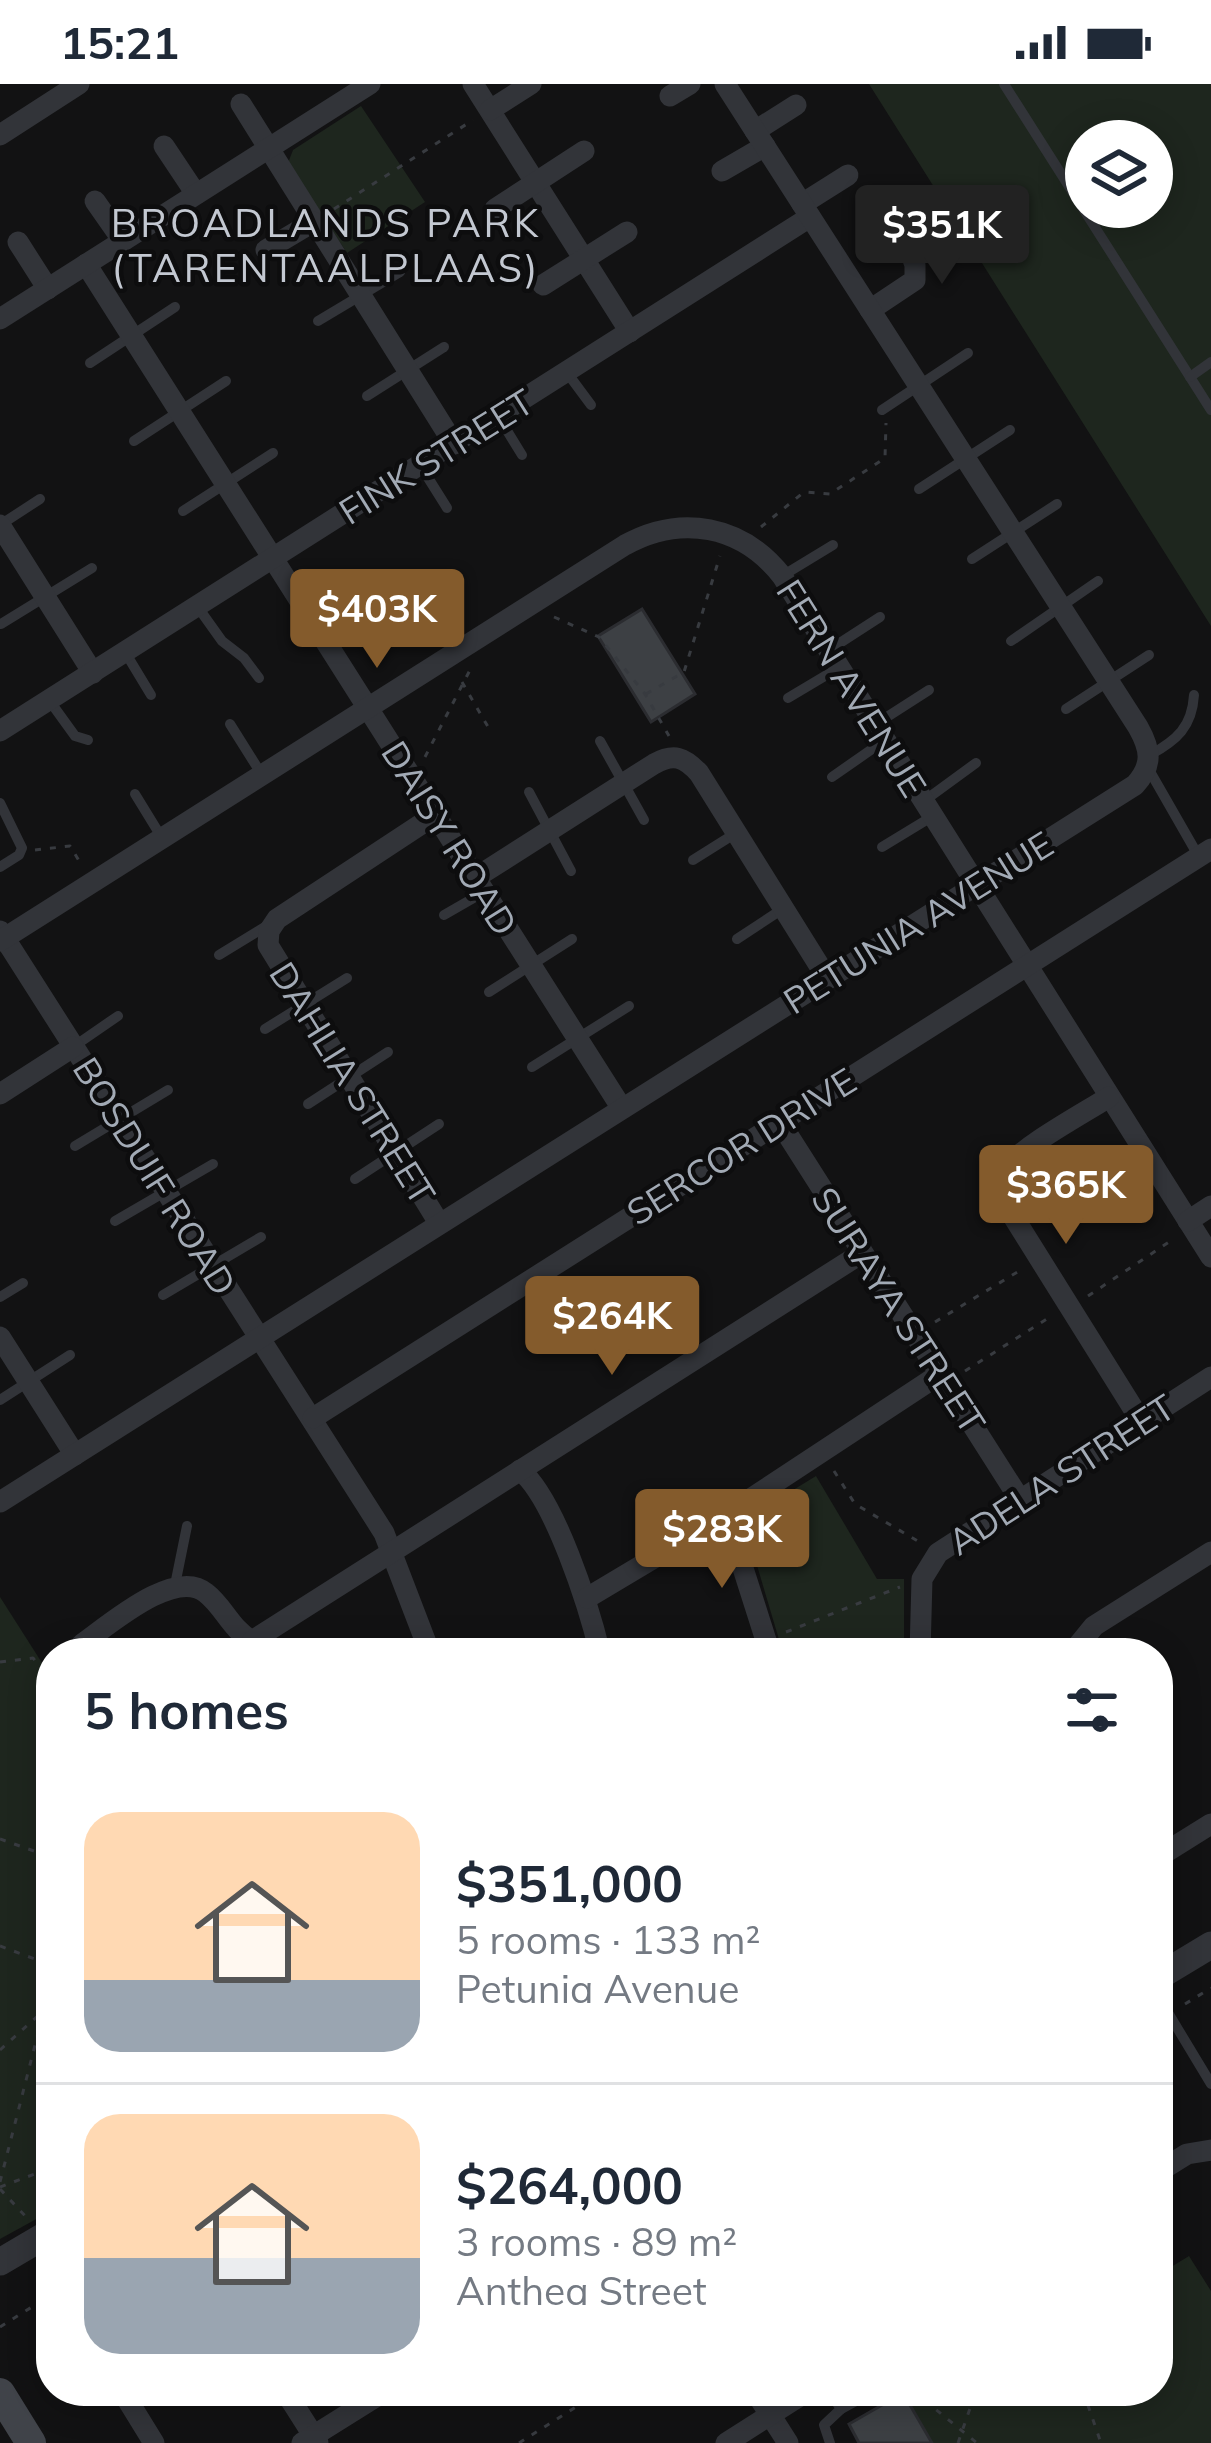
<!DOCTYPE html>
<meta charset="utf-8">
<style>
:root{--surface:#fff;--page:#f6f6f7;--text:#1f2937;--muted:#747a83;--line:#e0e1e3;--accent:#845b2c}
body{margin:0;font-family:Mulish,sans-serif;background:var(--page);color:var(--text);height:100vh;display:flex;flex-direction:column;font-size:45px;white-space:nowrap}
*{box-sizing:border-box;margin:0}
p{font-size:39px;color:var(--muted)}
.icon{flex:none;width:66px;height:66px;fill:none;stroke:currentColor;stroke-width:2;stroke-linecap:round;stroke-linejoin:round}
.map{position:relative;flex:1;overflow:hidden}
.side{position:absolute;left:36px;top:1554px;width:1137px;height:768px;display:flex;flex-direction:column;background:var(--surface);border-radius:48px;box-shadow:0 6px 30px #0003}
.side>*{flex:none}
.fabs{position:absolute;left:1065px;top:36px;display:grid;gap:24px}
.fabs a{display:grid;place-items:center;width:108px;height:108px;border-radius:50%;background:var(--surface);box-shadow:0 6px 30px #0003;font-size:60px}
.price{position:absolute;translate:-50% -102px;padding:0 27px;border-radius:12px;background:var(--accent);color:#fff;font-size:39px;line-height:78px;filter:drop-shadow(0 3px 6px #0008)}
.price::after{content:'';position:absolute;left:50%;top:72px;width:36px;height:27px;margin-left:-18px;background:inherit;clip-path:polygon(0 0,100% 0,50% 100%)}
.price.active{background:#222;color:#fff}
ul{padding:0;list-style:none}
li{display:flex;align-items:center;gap:36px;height:300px;padding:0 48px}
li+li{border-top:3px solid var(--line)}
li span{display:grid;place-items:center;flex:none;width:336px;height:240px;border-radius:36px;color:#555}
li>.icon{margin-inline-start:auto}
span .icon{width:144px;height:144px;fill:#fffc;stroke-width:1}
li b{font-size:51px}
h2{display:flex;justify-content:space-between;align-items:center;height:144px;padding:0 48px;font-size:51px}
.status{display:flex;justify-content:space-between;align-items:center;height:84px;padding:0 60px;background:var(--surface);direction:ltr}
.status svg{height:33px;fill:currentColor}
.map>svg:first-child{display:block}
</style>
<div class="status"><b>15:21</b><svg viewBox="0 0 49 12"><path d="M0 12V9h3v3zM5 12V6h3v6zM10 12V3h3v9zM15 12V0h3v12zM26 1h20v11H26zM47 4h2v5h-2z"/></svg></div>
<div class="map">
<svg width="1211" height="2359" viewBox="0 0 1211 2359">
<rect width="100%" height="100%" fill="#121213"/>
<g fill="#1e261e" fill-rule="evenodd">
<path d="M 869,0 L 1211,0 L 1211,542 ZM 1086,57 L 1152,57 L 1152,123 L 1086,123 Z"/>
<polygon points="361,22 425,118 347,169 288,79 293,66"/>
<polygon points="816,1392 877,1495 904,1495 904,1567 783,1569 748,1451 757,1428"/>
<polygon points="0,1513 51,1593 51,2127 0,2155"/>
<polygon points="1189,2172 1211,2207 1211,2359 930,2359 899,2307 1158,2307 1158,2191"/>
</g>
<g fill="#3d4044" stroke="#2b2c30" stroke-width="3">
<polygon points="642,525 695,610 651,638 598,552"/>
<polygon points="903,2309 932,2359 859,2359 849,2340"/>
</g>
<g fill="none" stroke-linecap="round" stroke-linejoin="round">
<g stroke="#383b40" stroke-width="3" stroke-dasharray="6 9" stroke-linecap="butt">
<polyline points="334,125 473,36"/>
<polyline points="761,443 804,408 830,410 885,374 886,339"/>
<polyline points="554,533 599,553 645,610 669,652"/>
<polyline points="462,598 491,648"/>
<polyline points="646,610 684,588 720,472"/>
<polyline points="425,673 470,586"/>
<polyline points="35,766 70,762 81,780"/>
<polyline points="1088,1212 1175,1154"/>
<polyline points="935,1238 1024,1184"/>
<polyline points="965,1287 1053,1231"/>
<polyline points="834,1387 855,1420 921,1459"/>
<polyline points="786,1548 900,1503"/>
<polyline points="0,1578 33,1574 42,1585"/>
<polyline points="51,1586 42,1585 51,1601"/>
<polyline points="0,1755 51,1773"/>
<polyline points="0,1862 51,1881"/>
<polyline points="1185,1920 1211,1904"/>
<polyline points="0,1966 51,1920"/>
<polyline points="0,2098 44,1926"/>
<polyline points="0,2103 51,2084"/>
<polyline points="0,2105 28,2135"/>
<polyline points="0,2243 51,2211"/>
<polyline points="913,2307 977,2359"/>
<polyline points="1083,2307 1101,2359"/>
<polyline points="519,2359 601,2307"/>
<polyline points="958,2359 976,2307"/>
</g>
<g stroke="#323439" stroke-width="10">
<polyline points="1004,0 1211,326"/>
<polyline points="318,237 400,188"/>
<polyline points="90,279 175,223"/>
<polyline points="568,290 591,321"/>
<polyline points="1190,293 1211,278"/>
<polyline points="367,312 444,263"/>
<polyline points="882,326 968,269"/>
<polyline points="498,332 522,371"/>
<polyline points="134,357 226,297"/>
<polyline points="420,381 447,424"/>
<polyline points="919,405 1010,346"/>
<polyline points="183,427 273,369"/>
<polyline points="0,441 40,415"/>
<polyline points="972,475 1057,420"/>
<polyline points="782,492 833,461"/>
<polyline points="197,522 222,557 244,574 259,594"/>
<polyline points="1,540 92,484"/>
<polyline points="1011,557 1098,497"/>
<polyline points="829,566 880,533"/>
<polyline points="125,568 151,611"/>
<polyline points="788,614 840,583"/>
<polyline points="49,616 75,652 88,656"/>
<polyline points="1066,625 1149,571"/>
<polyline points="230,640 262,691"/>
<polyline points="876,640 929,606"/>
<polyline points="600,657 644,736"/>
<path d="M 1150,671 C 1177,656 1192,643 1194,611"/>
<polyline points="1148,684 1199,773"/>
<polyline points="832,693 885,656"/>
<polyline points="529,708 571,787"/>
<polyline points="135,710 162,754"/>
<polyline points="924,717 976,679"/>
<polyline points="0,719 22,764 19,771 0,783"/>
<polyline points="882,763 933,732"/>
<polyline points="693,776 736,749"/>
<polyline points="444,831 484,808"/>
<polyline points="737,855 784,824"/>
<polyline points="219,871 268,841"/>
<polyline points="489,908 572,855"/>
<polyline points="265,945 347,894"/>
<polyline points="73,963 118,932"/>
<polyline points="532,983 629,922"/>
<polyline points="308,1020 388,968"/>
<polyline points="75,1062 168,1006"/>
<polyline points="355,1095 439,1040"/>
<polyline points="115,1137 213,1080"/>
<polyline points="163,1211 261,1153"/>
<polyline points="0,1213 23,1199"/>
<polyline points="0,1316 70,1271"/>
<polyline points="175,1501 187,1442"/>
<polyline points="1158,1912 1211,2000"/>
<polyline points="829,2307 841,2325 824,2341 830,2359"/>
<polyline points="841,2325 874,2307"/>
</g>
<g stroke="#323439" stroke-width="21">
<polyline points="473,0 630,248"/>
<polyline points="670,12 690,0"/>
<polyline points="241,20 454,360"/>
<polyline points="490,26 531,0"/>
<polyline points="755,47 796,21"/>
<polyline points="0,51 79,0"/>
<polyline points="164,62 196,110"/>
<polyline points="722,87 765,62"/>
<polyline points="95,117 123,157"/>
<polyline points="802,120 848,91"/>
<polyline points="495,125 584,67"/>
<polyline points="18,158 48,205"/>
<polyline points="266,166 313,138"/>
<polyline points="86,180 621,1023"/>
<polyline points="543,201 627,148"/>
<polyline points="870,226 915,196 915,181 900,138"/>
<polyline points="0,235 370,0"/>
<polyline points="0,441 93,589"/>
<polyline points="0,647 810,133"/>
<polyline points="435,731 277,835 269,847 268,861 439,1139"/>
<path d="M 475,794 L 654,680 C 674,669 684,673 699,689 L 827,894"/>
<polyline points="0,847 384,1449 430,1569"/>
<path d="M 0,857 L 625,461 C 681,430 742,441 782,492 L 1211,1173"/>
<polyline points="0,1010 73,963"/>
<path d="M 1109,1013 C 1086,1028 1019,1064 1007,1084 C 999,1097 1001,1109 1006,1121 L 1141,1337"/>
<polyline points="779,1037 1019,1414"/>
<polyline points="1188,1137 1211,1122"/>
<polyline points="0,1253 75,1371"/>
<polyline points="313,1334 1211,765"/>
<path d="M 520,1386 C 555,1415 589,1523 600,1569"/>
<path d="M 0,1418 L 1135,701 C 1153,681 1151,666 1138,643 L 725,0"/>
<polyline points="726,1431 770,1569"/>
<polyline points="587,1514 726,1431 940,1290"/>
<path d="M 79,1569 L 82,1560 C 109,1541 175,1483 206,1509 C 224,1523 231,1545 252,1557"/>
<polyline points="249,1569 252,1557 862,1169"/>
<polyline points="920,1569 922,1495 938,1469 1211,1293"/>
<polyline points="1072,1569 1094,1542 1211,1468"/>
<polyline points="1158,1773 1211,1740"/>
<polyline points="1158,2088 1187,2070 1211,2066"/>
<polyline points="122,2307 154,2359"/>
<polyline points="285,2307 318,2359"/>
<polyline points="755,2307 788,2359"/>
<polyline points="302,2359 385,2307"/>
<polyline points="726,2359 808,2307"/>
</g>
<g stroke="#323439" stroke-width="27">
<polyline points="1158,1893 1211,1861"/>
<polyline points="0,2178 51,2148"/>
</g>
<polyline stroke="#404349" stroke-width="30" points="0,2309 31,2359"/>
</g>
<g text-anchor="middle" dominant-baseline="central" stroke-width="9" stroke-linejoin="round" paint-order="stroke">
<g font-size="36" fill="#a2aab5" stroke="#0d0d0e">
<text transform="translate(436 372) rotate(-32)">FINK STREET</text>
<text transform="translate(852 604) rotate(58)">FERN AVENUE</text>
<text transform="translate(450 754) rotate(58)">DAISY ROAD</text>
<text transform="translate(918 838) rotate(-32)">PETUNIA AVENUE</text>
<text transform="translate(353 999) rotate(58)">DAHLIA STREET</text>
<text transform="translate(741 1062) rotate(-32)">SERCOR DRIVE</text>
<text transform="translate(155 1092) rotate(58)">BOSDUIF ROAD</text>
<text transform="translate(899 1226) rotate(57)">SURAYA STREET</text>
<text transform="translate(1061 1390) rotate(-33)">ADELA STREET</text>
</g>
<g font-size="39" letter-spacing="3" fill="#c3c8d1" stroke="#0d0d0e">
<text x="326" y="138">BROADLANDS PARK<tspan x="326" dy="45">(TARENTAALPLAAS)</tspan></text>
</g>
</g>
</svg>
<div class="fabs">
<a><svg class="icon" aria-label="layers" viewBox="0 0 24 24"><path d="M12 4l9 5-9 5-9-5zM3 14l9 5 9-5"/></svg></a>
</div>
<b class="price active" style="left:942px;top:203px">$351K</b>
<b class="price" style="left:377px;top:587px">$403K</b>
<b class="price" style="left:1066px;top:1163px">$365K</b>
<b class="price" style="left:612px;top:1294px">$264K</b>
<b class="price" style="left:722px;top:1507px">$283K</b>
<section class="side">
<h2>5 homes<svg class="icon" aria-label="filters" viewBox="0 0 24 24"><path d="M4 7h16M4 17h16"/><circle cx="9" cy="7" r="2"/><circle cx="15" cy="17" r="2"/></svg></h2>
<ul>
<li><span style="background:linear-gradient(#ffd9b3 70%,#9aa5b1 0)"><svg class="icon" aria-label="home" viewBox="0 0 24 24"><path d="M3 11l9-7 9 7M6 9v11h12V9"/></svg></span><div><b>$351,000</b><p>5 rooms · 133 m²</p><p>Petunia Avenue</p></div></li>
<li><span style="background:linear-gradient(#ffd9b3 60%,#9aa5b1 0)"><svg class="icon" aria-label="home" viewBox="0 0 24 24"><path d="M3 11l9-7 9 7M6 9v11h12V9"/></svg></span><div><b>$264,000</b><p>3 rooms · 89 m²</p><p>Anthea Street</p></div></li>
</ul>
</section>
</div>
